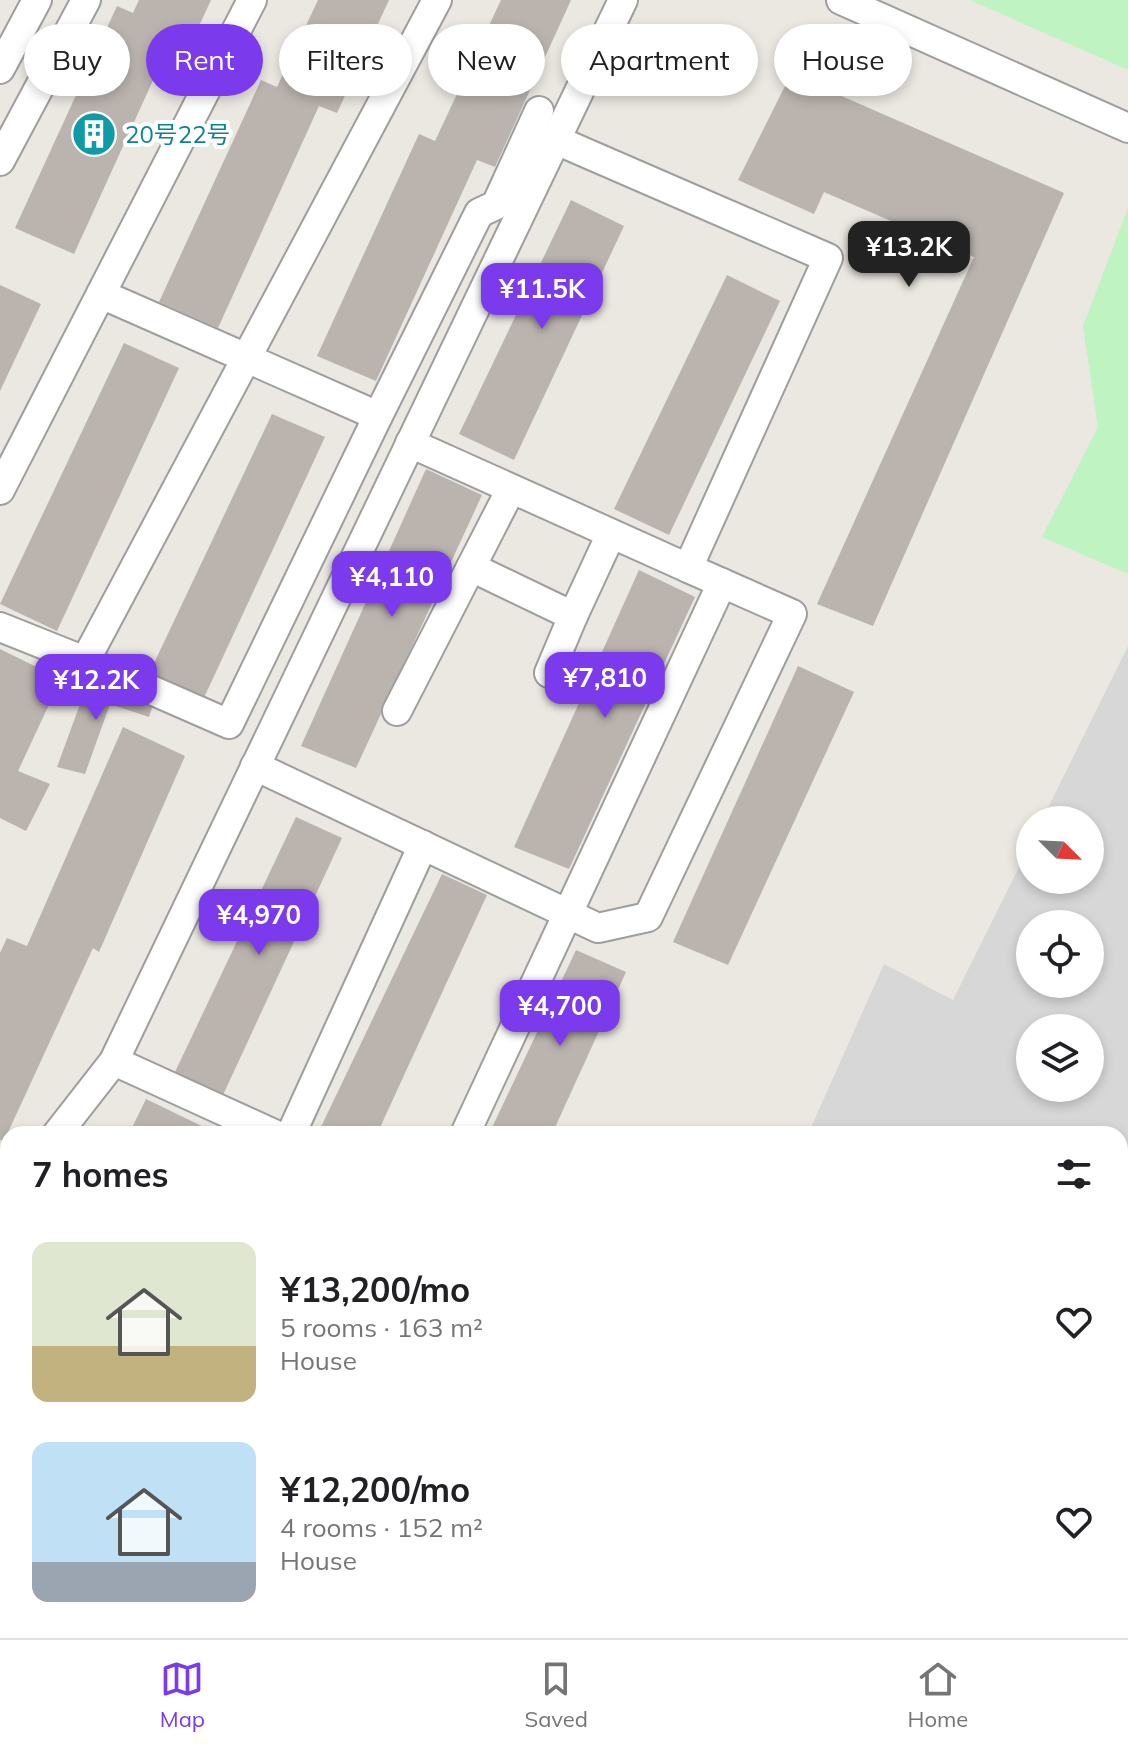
<!DOCTYPE html>
<meta charset="utf-8">
<style>
:root{--surface:#fff;--page:#f2f2f2;--text:#202124;--muted:#757577;--line:#e0e0e0;--accent:#7c3aed}
body{margin:0;font-family:Mulish,"Noto Sans SC",sans-serif;background:var(--page);color:var(--text);height:100vh;display:flex;flex-direction:column;font-size:30px;white-space:nowrap}
*{box-sizing:border-box;margin:0}
p{font-size:26px;color:var(--muted)}
.icon{flex:none;width:44px;height:44px;fill:none;stroke:currentColor;stroke-width:2;stroke-linecap:round;stroke-linejoin:round}
.map{position:relative;flex:1;overflow:hidden}
.sheet{position:absolute;left:0px;top:1126px;width:1128px;height:512px;display:flex;flex-direction:column;background:var(--surface);border-radius:24px 24px 0 0;box-shadow:0 4px 12px #0003}
.sheet>*{flex:none}
.top-card{position:absolute;left:24px;top:24px;width:1080px;height:72px;display:flex;gap:16px}
.needle{width:52px;rotate:114deg}
.fabs{position:absolute;left:1016px;top:806px;display:grid;gap:16px}
.fabs a{display:grid;place-items:center;width:88px;height:88px;border-radius:50%;background:var(--surface);box-shadow:0 4px 12px #0003;font-size:40px}
.price{position:absolute;translate:-50% -68px;padding:0 18px;border-radius:16px;background:var(--accent);color:#fff;font-size:26px;line-height:52px;filter:drop-shadow(0 2px 4px #0008)}
.price::after{content:'';position:absolute;left:50%;top:48px;width:24px;height:18px;margin-left:-12px;background:inherit;clip-path:polygon(0 0,100% 0,50% 100%)}
.price.current{background:#222;color:#fff}
ul{padding:0;list-style:none}
li{display:flex;align-items:center;gap:24px;height:200px;padding:0 32px}
li span{display:grid;place-items:center;flex:none;width:224px;height:160px;border-radius:16px;color:#555}
li>.icon{margin-inline-start:auto}
span .icon{width:96px;height:96px;fill:#fffc;stroke-width:1}
li b{font-size:34px}
h2{display:flex;justify-content:space-between;align-items:center;height:96px;padding:0 32px;font-size:34px}
.pill{padding:0 28px;border-radius:36px;background:var(--surface);box-shadow:0 4px 12px #0003;font-size:28px;line-height:72px}
.pill.current{background:var(--accent);color:#fff}
.tab-bar{display:flex;justify-content:space-around;align-items:center;height:112px;border-top:2px solid var(--line);background:var(--surface);font-size:22px;color:var(--muted)}
.tab-bar a{display:grid;justify-items:center;gap:4px}
.tab-bar .current{color:var(--accent)}
.map>svg:first-child{display:block}
</style>
<div class="map">
<svg width="1128" height="1638" viewBox="0 0 1128 1638">
<rect width="100%" height="100%" fill="#ebe7e1"/>
<path fill="#d8d7d7" fill-rule="evenodd" d="M 1128,646 L 1128,1638 L 732,1638 L 713,1630 L 1120,1630 L 1120,1134 L 808,1134 L 884,964 L 953,1000 L 1030,845 L 1030,880 L 1090,880 L 1090,820 L 1042,820 ZM 1030,924 L 1090,924 L 1090,984 L 1030,984 ZM 1030,1028 L 1090,1028 L 1090,1088 L 1030,1088 Z"/>
<g fill="#bff3c1">
<polygon points="970,0 1128,0 1128,70"/>
<polygon points="1128,208 1128,574 1042,537 1098,427 1083,326"/>
<polygon points="343,1630 382,1630 400,1638 339,1638"/>
</g>
<g fill="#bbb3ae">
<polygon points="139,0 211,0 193,39 175,32 74,254 15,228 117,6 133,13"/>
<polygon points="318,0 389,0 337,113 319,106 218,328 159,302 261,80 277,87"/>
<polygon points="501,0 571,0 495,167 477,160 376,381 317,356 419,134 435,141"/>
<polygon points="791,74 1064,193 873,626 817,604 974,257 824,192 814,214 738,180"/>
<polygon points="571,200 624,226 514,460 459,434"/>
<polygon points="727,275 780,301 669,535 614,509"/>
<polygon points="0,285 41,304 0,391"/>
<polygon points="124,343 179,368 57,631 0,604"/>
<polygon points="272,414 325,437 202,702 147,678"/>
<polygon points="426,469 482,495 356,768 301,746"/>
<polygon points="639,570 695,597 569,869 514,847"/>
<polygon points="0,649 61,679 18,771 50,784 26,831 0,818"/>
<polygon points="798,666 854,692 728,965 673,942"/>
<polygon points="90,677 154,702 149,717 110,704 85,774 57,767"/>
<polygon points="123,727 185,756 99,952 93,948 4,1141 0,1140 0,953 7,938 27,946"/>
<polygon points="296,817 342,838 223,1095 175,1072"/>
<polygon points="442,874 487,895 377,1134 330,1134 320,1129"/>
<polygon points="576,950 626,972 552,1134 489,1134"/>
<polygon points="146,1099 210,1130 208,1134 129,1134"/>
<polygon points="8,1232 8,1280 0,1277 0,1249"/>
</g>
<g fill="none" stroke-linecap="round" stroke-linejoin="round">
<g stroke="#9e9e9e" stroke-width="32">
<g id="street">
<polyline points="841,0 1128,128"/>
<polyline points="0,69 37,0"/>
<polyline points="0,161 86,0"/>
<polyline points="101,294 378,416 479,213 496,205 539,111"/>
<polyline points="410,443 688,568 828,258 556,140"/>
<polyline points="511,489 471,567 573,616 611,534"/>
<polyline points="0,490 252,0"/>
<polyline points="0,627 85,661 437,0"/>
<polyline points="85,661 229,724 378,416"/>
<polyline points="549,673 573,616"/>
<polyline points="397,711 471,567"/>
<polyline points="255,766 598,928 648,917 792,614 688,568"/>
<polyline points="114,1061 274,1134"/>
<polyline points="57,1134 114,1061 623,0"/>
<polyline points="291,1134 423,845"/>
<polyline points="465,1134 722,583"/>
<polyline points="0,1208 8,1197"/>
</g>
</g>
<use href="#street" stroke="#fff" stroke-width="28"/>
</g>
<defs>
<g id="building-disc" transform="scale(2.3)"><circle r="9.5" fill="#0f9aa8" stroke="#fff"/><path d="M-4-6H4V6H1V3H-1V6H-4ZM-2.5-4.3h1.7v1.8h-1.7ZM.8-4.3h1.7v1.8H.8ZM-2.5-1h1.7V.8h-1.7ZM.8-1h1.7V.8H.8Z" fill="#fff"/></g>
</defs>
<g fill-rule="evenodd">
<use href="#building-disc" x="94" y="134"/>
</g>
<g text-anchor="middle" dominant-baseline="central" stroke-width="8" stroke-linejoin="round" paint-order="stroke">
<g font-size="24" fill="#0d838f" stroke="#fff" text-anchor="start">
<text x="125" y="134">20号22号</text>
</g>
</g>
</svg>
<div class="fabs">
<a><svg class="needle" viewBox="-14 -14 28 28"><path d="M0-13l5 13h-10z" fill="#e53935"/><path d="M0 13l5-13h-10z" fill="#757577"/></svg></a>
<a><svg class="icon" aria-label="locate" viewBox="0 0 24 24"><circle cx="12" cy="12" r="6"/><path d="M12 2v4M12 18v4M2 12h4M18 12h4"/></svg></a>
<a><svg class="icon" aria-label="layers" viewBox="0 0 24 24"><path d="M12 4l9 5-9 5-9-5zM3 14l9 5 9-5"/></svg></a>
</div>
<b class="price current" style="left:909px;top:289px">¥13.2K</b>
<b class="price" style="left:542px;top:331px">¥11.5K</b>
<b class="price" style="left:392px;top:619px">¥4,110</b>
<b class="price" style="left:605px;top:720px">¥7,810</b>
<b class="price" style="left:96px;top:722px">¥12.2K</b>
<b class="price" style="left:259px;top:957px">¥4,970</b>
<b class="price" style="left:560px;top:1048px">¥4,700</b>
<div class="top-card">
<a class="pill">Buy</a>
<a class="pill current">Rent</a>
<a class="pill">Filters</a>
<a class="pill">New</a>
<a class="pill">Apartment</a>
<a class="pill">House</a>
</div>
<section class="sheet">
<h2>7 homes<svg class="icon" aria-label="filters" viewBox="0 0 24 24"><path d="M4 7h16M4 17h16"/><circle cx="9" cy="7" r="2"/><circle cx="15" cy="17" r="2"/></svg></h2>
<ul>
<li><span style="background:linear-gradient(#dfe7d0 65%,#c2b280 0)"><svg class="icon" aria-label="home" viewBox="0 0 24 24"><path d="M3 11l9-7 9 7M6 9v11h12V9"/></svg></span><div><b>¥13,200/mo</b><p>5 rooms · 163 m²</p><p>House</p></div><svg class="icon" aria-label="heart" viewBox="0 0 24 24"><path d="M12 20l-8-8c-3-5 5-10 8-4 3-6 11-1 8 4z"/></svg></li>
<li><span style="background:linear-gradient(#bfe0f5 75%,#9aa5b1 0)"><svg class="icon" aria-label="home" viewBox="0 0 24 24"><path d="M3 11l9-7 9 7M6 9v11h12V9"/></svg></span><div><b>¥12,200/mo</b><p>4 rooms · 152 m²</p><p>House</p></div><svg class="icon" aria-label="heart" viewBox="0 0 24 24"><path d="M12 20l-8-8c-3-5 5-10 8-4 3-6 11-1 8 4z"/></svg></li>
</ul>
</section>
</div>
<nav class="tab-bar">
<a class="current"><svg class="icon" aria-label="map" viewBox="0 0 24 24"><path d="M3 6l6-2 6 2 6-2v14l-6 2-6-2-6 2zM9 4v14M15 6v14"/></svg>Map</a>
<a><svg class="icon" aria-label="saved" viewBox="0 0 24 24"><path d="M7 4h10v16l-5-4-5 4z"/></svg>Saved</a>
<a><svg class="icon" aria-label="home" viewBox="0 0 24 24"><path d="M3 11l9-7 9 7M6 9v11h12V9"/></svg>Home</a>
</nav>
